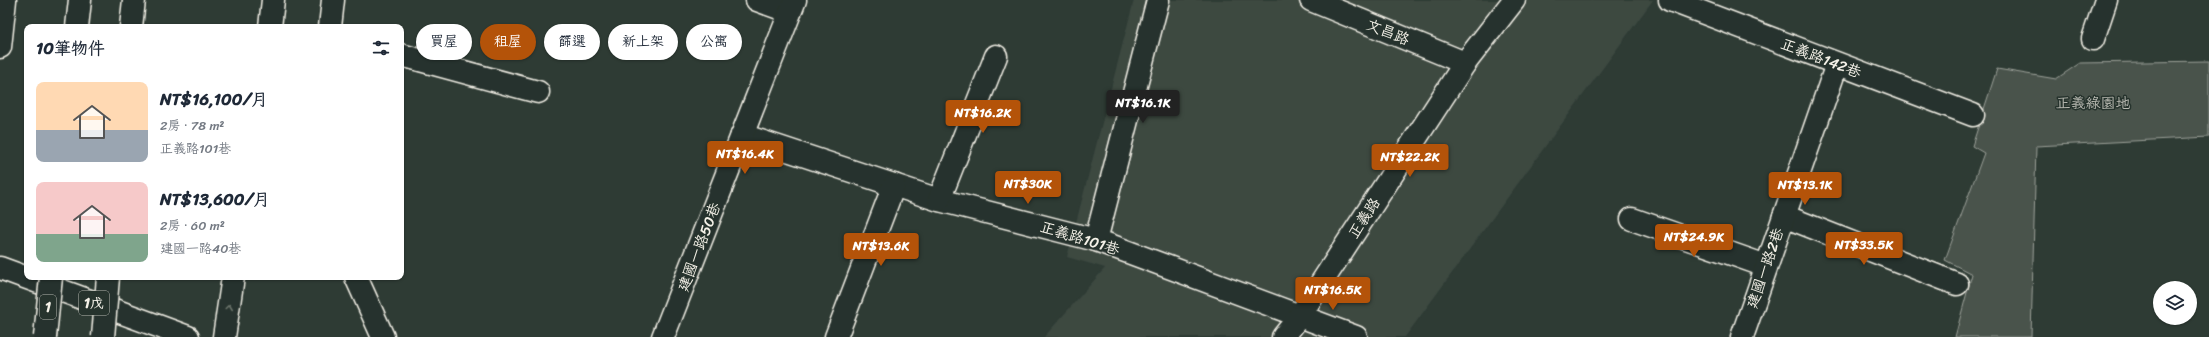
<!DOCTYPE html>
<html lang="zh-TW">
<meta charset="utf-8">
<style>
:root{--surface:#fff;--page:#f6f6f7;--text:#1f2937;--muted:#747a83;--accent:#b45309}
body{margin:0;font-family:Sriracha,"LXGW WenKai TC",sans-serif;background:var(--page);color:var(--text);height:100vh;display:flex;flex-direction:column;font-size:15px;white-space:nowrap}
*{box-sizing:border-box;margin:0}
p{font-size:13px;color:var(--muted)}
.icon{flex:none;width:22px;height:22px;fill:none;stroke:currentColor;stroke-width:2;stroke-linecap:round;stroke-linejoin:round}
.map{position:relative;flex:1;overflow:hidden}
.side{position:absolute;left:24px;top:24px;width:380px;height:256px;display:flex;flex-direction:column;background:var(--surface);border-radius:8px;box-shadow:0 1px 3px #0004}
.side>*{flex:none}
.hud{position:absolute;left:416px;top:24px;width:380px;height:36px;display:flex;gap:8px}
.fabs{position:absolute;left:2153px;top:281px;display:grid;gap:8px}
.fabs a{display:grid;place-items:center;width:44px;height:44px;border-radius:50%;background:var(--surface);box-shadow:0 1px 3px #0004;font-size:20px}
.price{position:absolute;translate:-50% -34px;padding:0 9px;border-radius:4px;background:var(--accent);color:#fff;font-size:13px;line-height:26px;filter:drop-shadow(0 1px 2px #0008)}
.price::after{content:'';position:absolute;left:50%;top:24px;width:12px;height:9px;margin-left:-6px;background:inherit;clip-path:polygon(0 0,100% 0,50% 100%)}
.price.active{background:#222;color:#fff}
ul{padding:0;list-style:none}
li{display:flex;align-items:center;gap:12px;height:100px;padding:0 12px}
li span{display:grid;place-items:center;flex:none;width:112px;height:80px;border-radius:8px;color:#555}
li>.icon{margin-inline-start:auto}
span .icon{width:48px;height:48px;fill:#fffc;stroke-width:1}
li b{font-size:17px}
h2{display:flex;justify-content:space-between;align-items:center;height:48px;padding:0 12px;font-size:17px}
.chip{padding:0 14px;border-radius:18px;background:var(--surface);box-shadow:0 1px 3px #0004;font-size:14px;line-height:36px}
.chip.active{background:var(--accent);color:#fff}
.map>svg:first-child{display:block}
</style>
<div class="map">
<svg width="2209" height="337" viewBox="0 0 2209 337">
<rect width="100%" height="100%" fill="#2e3b34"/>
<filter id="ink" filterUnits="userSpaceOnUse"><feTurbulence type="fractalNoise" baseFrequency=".025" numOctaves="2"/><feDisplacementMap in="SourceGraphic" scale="8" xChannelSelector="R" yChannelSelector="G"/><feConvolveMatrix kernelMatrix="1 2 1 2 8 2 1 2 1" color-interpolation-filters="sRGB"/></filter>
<g filter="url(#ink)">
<polygon fill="#3c4841" points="1134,0 1653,0 1405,337 1044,337 1105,268 1067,257"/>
<polygon fill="#48524c" stroke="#9ea29a" points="2209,61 2209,137 2036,146 2031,337 1955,337 1972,274 1945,260 1984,153 1972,146 1997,69 2056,79 2080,63"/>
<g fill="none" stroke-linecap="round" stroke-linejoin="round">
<g stroke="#f4f1e8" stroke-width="25">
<g id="minor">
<polyline points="757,0 790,12"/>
<polyline points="1311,0 1465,63"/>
<polyline points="1670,0 1973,115"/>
<polyline points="270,27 273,0"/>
<polyline points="330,27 333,0"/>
<polyline points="2093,39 2106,0"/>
<polyline points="401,55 538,92"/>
<polyline points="742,135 939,200 1096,240 1356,337"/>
<polyline points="939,200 996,56"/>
<polyline points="1784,216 1957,284"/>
<polyline points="1632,219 1766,266"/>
<polyline points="1096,240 1158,0"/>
<polyline points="356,277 383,337"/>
<polyline points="224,337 233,277"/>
<polyline points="663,337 795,0"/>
<polyline points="836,337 894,185"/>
<polyline points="1283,337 1299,317 1465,63 1514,0"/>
<polyline points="1742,337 1837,64"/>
</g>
</g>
<g stroke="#f4f1e8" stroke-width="25">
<polyline id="major" points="0,268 188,337"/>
</g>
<g stroke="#f4f1e8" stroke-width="25">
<g id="highway">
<polyline points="77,27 80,0"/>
<polyline points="131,27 134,0"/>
<polyline points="0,47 5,0"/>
</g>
</g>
<use href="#minor" stroke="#26332d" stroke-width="22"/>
<use href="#major" stroke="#26332d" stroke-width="22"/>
<use href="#highway" stroke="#26332d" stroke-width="22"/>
<g stroke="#f4f1e8" stroke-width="25" stroke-linecap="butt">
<g id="highway-bridge">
<polyline points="45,337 51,277"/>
<polyline points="103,337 108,277"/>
</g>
</g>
<use href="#highway-bridge" stroke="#26332d" stroke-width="22"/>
</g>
<defs><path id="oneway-chevron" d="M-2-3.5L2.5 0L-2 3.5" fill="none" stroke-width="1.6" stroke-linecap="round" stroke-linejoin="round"/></defs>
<use stroke="#6e766e" href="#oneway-chevron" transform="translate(229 307) rotate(-82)"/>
</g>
<g text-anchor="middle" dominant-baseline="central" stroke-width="3" stroke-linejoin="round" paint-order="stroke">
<g fill="#26332d" stroke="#b6b8b0" stroke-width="1">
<rect x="79" y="291" width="30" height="24" rx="3"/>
<rect x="40" y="295" width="16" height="24" rx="3"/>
</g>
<g font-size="14" font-weight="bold" fill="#f4f1e8">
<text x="94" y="303">1戊</text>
<text x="48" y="307">1</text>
</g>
<g font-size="15" fill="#f4f1e8" stroke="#26332d">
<text transform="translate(1388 32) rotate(22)">文昌路</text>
<text transform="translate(1821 58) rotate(21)">正義路142巷</text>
<text transform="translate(1364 218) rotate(-57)">正義路</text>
<text transform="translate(1080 238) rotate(17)">正義路101巷</text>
<text transform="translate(699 247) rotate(-69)">建國一路50巷</text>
<text transform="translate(1765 268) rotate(-71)">建國一路2巷</text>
</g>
<g font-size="15" fill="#b8b9b1" stroke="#26332d">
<text x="2093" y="103">正義綠園地</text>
</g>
</g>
</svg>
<div class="fabs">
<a><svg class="icon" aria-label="layers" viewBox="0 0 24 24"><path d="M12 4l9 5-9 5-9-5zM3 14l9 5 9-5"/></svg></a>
</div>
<b class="price active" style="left:1143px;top:124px">NT$16.1K</b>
<b class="price" style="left:983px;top:134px">NT$16.2K</b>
<b class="price" style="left:745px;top:175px">NT$16.4K</b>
<b class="price" style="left:1410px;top:178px">NT$22.2K</b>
<b class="price" style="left:1028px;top:205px">NT$30K</b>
<b class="price" style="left:1805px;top:206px">NT$13.1K</b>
<b class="price" style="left:1694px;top:258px">NT$24.9K</b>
<b class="price" style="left:1864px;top:266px">NT$33.5K</b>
<b class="price" style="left:881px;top:267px">NT$13.6K</b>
<b class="price" style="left:1333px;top:311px">NT$16.5K</b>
<div class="hud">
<a class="chip">買屋</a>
<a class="chip active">租屋</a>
<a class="chip">篩選</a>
<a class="chip">新上架</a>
<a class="chip">公寓</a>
</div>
<section class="side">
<h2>10筆物件<svg class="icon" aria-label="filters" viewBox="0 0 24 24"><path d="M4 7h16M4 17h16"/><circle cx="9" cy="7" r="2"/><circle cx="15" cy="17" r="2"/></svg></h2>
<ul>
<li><span style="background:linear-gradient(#ffd9b3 60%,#9aa5b1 0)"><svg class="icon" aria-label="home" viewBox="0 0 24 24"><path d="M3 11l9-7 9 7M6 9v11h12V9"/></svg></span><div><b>NT$16,100/月</b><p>2房 · 78 m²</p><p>正義路101巷</p></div></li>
<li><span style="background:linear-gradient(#f6c9c9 65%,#7fa58c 0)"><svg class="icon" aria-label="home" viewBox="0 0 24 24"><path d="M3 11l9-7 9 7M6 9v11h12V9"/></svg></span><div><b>NT$13,600/月</b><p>2房 · 60 m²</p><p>建國一路40巷</p></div></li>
</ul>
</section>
</div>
